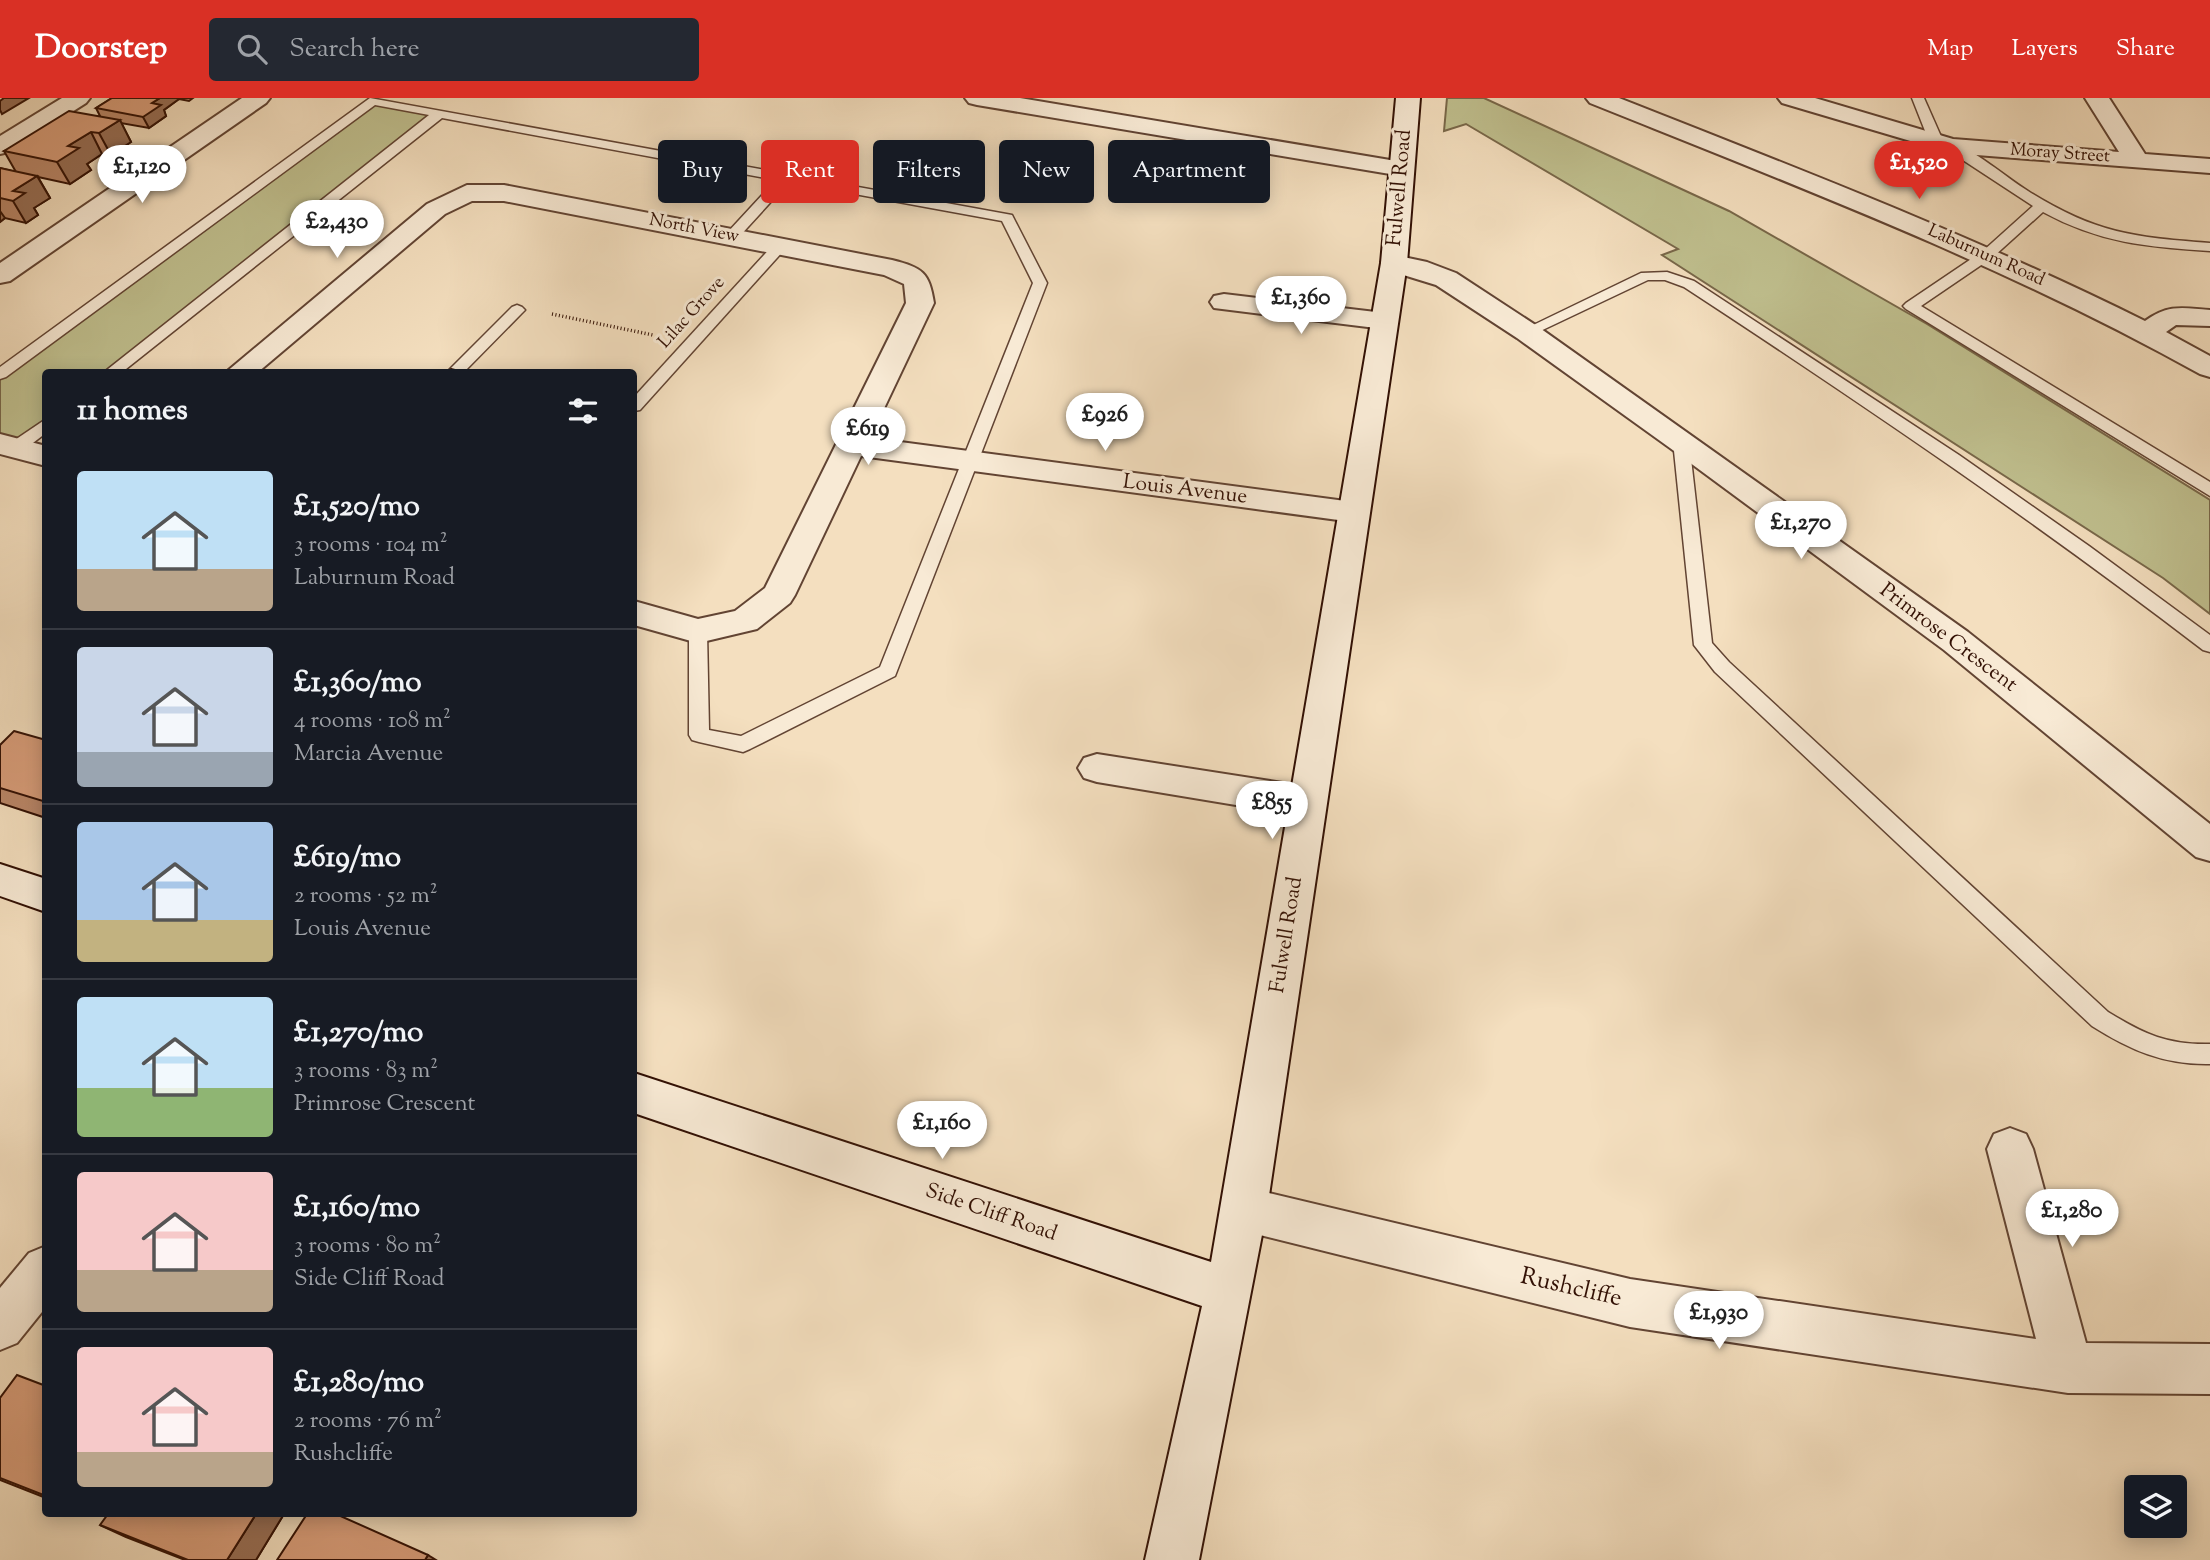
<!DOCTYPE html>
<meta charset="utf-8">
<style>
:root{--surface:#171b24;--page:#242831;--text:#f1f3f6;--muted:#9ea1a6;--line:#363941;--accent:#d93025}
body{margin:0;font-family:"Sorts Mill Goudy",serif;background:var(--page);color:var(--text);height:100vh;display:flex;flex-direction:column;font-size:26px;white-space:nowrap}
*{box-sizing:border-box;margin:0}
p{font-size:23px;color:var(--muted)}
.icon{flex:none;width:38px;height:38px;fill:none;stroke:currentColor;stroke-width:2;stroke-linecap:round;stroke-linejoin:round}
.map{position:relative;flex:1;overflow:hidden}
.details{position:absolute;left:42px;top:271px;width:595px;height:1148px;display:flex;flex-direction:column;background:var(--surface);border-radius:7px;box-shadow:0 4px 18px #0003}
.details>*{flex:none}
.banner{position:absolute;left:658px;top:42px;width:665px;height:63px;display:flex;gap:14px}
.fabs{position:absolute;left:2124px;top:1377px;display:grid;gap:14px}
.fabs a{display:grid;place-items:center;width:63px;height:63px;border-radius:7px;background:var(--surface);box-shadow:0 4px 18px #0003;font-size:35px}
.price{position:absolute;translate:-50% -60px;padding:0 16px;border-radius:24px;background:#fff;color:#222;font-size:23px;line-height:46px;filter:drop-shadow(0 2px 4px #0008)}
.price::after{content:'';position:absolute;left:50%;top:42px;width:21px;height:16px;margin-left:-10px;background:inherit;clip-path:polygon(0 0,100% 0,50% 100%)}
.price.on{background:var(--accent);color:#fff}
ul{padding:0;list-style:none}
li{display:flex;align-items:center;gap:21px;height:175px;padding:0 35px}
li+li{border-top:2px solid var(--line)}
li span{display:grid;place-items:center;flex:none;width:196px;height:140px;border-radius:7px;color:#555}
li>.icon{margin-inline-start:auto}
span .icon{width:84px;height:84px;fill:#fffc;stroke-width:1}
li b{font-size:30px}
h2{display:flex;justify-content:space-between;align-items:center;height:84px;padding:0 35px;font-size:30px}
.tag{padding:0 24px;border-radius:7px;background:var(--surface);box-shadow:0 4px 18px #0003;font-size:24px;line-height:63px}
.tag.on{background:var(--accent);color:#fff}
header{display:flex;align-items:center;gap:42px;box-sizing:border-box;height:98px;padding:0 35px;background:var(--accent);color:#fff}
header strong{font-size:33px}
nav{display:flex;gap:38px;margin-inline-start:auto;font-size:24px}
.search{width:490px;height:63px;background:var(--page);display:flex;align-items:center;gap:18px;box-sizing:border-box;padding:0 24px;border-radius:7px;color:var(--muted);font-size:26px}
.map>svg:first-child{display:block}
</style>
<header>
<strong>Doorstep</strong>
<div class="search"><svg class="icon" aria-label="search" viewBox="0 0 24 24"><circle cx="10" cy="10" r="6"/><path d="M15 15l6 6"/></svg>Search here</div>
<nav><a>Map</a><a>Layers</a><a>Share</a></nav>
</header>
<div class="map">
<svg width="2210" height="1462" viewBox="0 0 2210 1462">
<rect width="100%" height="100%" fill="#f4dfbf"/>
<filter id="stains"><feTurbulence type="fractalNoise" baseFrequency=".00286" numOctaves="4"/><feColorMatrix values="0 0 0 0 .2 0 0 0 0 .09 0 0 0 0 .02 0 0 0 .5 -.17"/></filter>
<radialGradient id="worn" r=".72"><stop offset=".6" stop-color="#630" stop-opacity="0"/><stop offset="1" stop-color="#630" stop-opacity=".3"/></radialGradient>
<g fill="#c0c08f" stroke="#79684a" stroke-width="2">
<polygon points="1447,0 1484,0 1729,113 1927,226 2210,402 2210,516 2163,480 1662,157 1678,151 1466,26 1444,33"/>
<polygon points="373,3 440,15 111,275 46,275 45,326 15,350 0,346 0,276"/>
</g>
<g fill="none" stroke-linecap="round" stroke-linejoin="round">
<g stroke="#624433" stroke-width="3">
<g id="lane">
<polygon points="370,0 1012,117 1047,185 895,578 750,651 743,654 699,644 692,642 689,637 689,533 691,528 705,528 707,533 709,632 741,638 880,569 1033,185 1002,123 789,84 737,141 727,141 725,138 727,135 776,82 442,20 121,275 103,275 429,17 375,7 6,279 0,281 0,269"/>
<polygon points="1912,0 1924,0 1943,43 1941,46 1931,46 1929,43"/>
<path d="M 1951,44 C 1972,50 2007,80 2028,93 C 2095,135 2132,139 2210,145 L 2210,153 C 2147,149 2100,145 2043,114 L 1993,159 L 1921,208 L 2210,384 L 2210,398 L 1906,211 L 1903,208 L 1906,205 L 1983,153 L 2033,108 L 1946,51 L 1944,48 Z"/>
<polygon points="780,144 787,148 785,151 640,312 634,313 634,299 775,145"/>
<path d="M 1667,174 L 1694,183 L 1959,357 L 2089,448 L 2210,537 L 2210,554 L 2203,552 C 2035,423 1861,305 1684,189 L 1665,182 L 1648,182 L 1532,237 L 1527,239 L 1519,234 L 1641,175 Z"/>
<polygon points="517,207 522,209 525,212 522,215 463,275 446,275 512,209"/>
<polygon points="46,321 46,335 21,354 9,354 7,350 9,346"/>
<path d="M 1681,338 L 1689,343 L 1712,545 L 1729,564 L 2108,914 C 2144,936 2167,947 2210,946 L 2210,966 C 2164,967 2130,952 2092,928 L 1715,574 L 1694,547 L 1673,343 Z"/>
</g>
</g>
<g stroke="#624433" stroke-width="4">
<g id="street">
<polygon points="62,0 90,0 86,5 9,54 0,56 0,38"/>
<polygon points="242,0 270,0 266,5 10,183 0,185 0,165"/>
<polygon points="965,0 1020,0 1402,64 1411,66 1414,71 1411,76 1402,78 977,7 969,5"/>
<path d="M 1586,0 L 1619,0 C 1796,70 1974,138 2145,223 C 2169,206 2182,210 2210,212 L 2210,228 L 2176,227 L 2166,234 L 2210,258 L 2210,279 L 2200,276 C 2004,167 1797,88 1590,5 Z"/>
<polygon points="1778,0 1815,0 1953,41 2119,54 2085,0 2109,0 2145,56 2210,61 2210,75 1951,55 1782,5"/>
<path d="M 467,87 L 504,87 L 892,162 C 923,170 929,174 934,205 L 870,340 L 1353,404 L 1364,407 L 1369,414 L 1364,421 L 1353,424 L 861,358 L 795,497 L 790,505 L 757,531 L 698,545 L 634,527 L 634,503 L 698,521 L 735,513 L 765,490 L 906,205 L 904,186 L 884,177 L 504,103 L 472,103 L 445,116 L 257,275 L 225,275 L 427,106 Z"/>
<polygon points="1394,157 1427,164 1456,175 1537,228 1968,534 2210,726 2210,763 2196,759 1944,552 1670,350 1517,240 1436,187 1384,171 1381,165 1384,159"/>
<polygon points="1224,196 1384,215 1394,217 1398,223 1394,229 1384,231 1214,210 1210,204 1214,198"/>
<polygon points="0,336 46,348 46,368 0,356"/>
<polygon points="1097,656 1308,689 1321,694 1327,704 1321,714 1308,719 1097,684 1084,680 1078,670 1084,660"/>
<polygon points="2010,1030 2026,1036 2033,1051 2086,1245 2210,1246 2210,1296 2068,1295 1630,1229 1244,1133 1228,1127 1221,1111 1228,1095 1244,1089 1630,1181 2036,1241 1987,1051 1994,1036"/>
<polygon points="46,1148 46,1209 17,1245 0,1252 0,1190 29,1155"/>
</g>
</g>
<g stroke="#321004" stroke-width="4">
<g id="secondary">
<polygon points="1396,0 1420,0 1407,165 1267,1111 1199,1462 1145,1462 1202,1208 634,1015 634,975 1211,1164 1381,165"/>
<polygon points="0,766 46,781 46,814 0,798"/>
</g>
</g>
<polyline stroke="#321004" stroke-width="3.5" stroke-dasharray="1 2.5" stroke-linecap="butt" points="552,216 653,237"/>
<use href="#lane" fill="#f8ead5" fill-rule="evenodd"/>
<use href="#street" fill="#f8ead5" fill-rule="evenodd"/>
<use href="#secondary" fill="#f8ead5" fill-rule="evenodd"/>
</g>
<g fill="#ba8769" stroke="#321004" stroke-width="2">
<polygon points="112,0 193,0 189,3 179,1 164,12 166,18 149,30 121,25 131,44 111,57 102,56 87,66 91,72 70,86 38,79 50,100 34,110 38,117 26,125 5,120 0,124 0,70 16,74 4,53 100,18 96,10"/>
<polygon points="46,642 46,720 0,705 0,647"/>
<polygon points="46,1288 46,1400 0,1382 0,1300"/>
<polygon points="284,1416 256,1462 185,1462 126,1439 100,1427"/>
</g>
<g fill="#976e55" stroke="#321004" stroke-width="2">
<polygon points="4,0 29,0 2,16 0,12 0,3"/>
<polygon points="160,0 179,0 179,1 164,12 166,18 149,30 143,19 152,5"/>
<polygon points="120,22 131,44 111,57 99,35"/>
<polygon points="91,34 102,56 87,66 91,72 70,86 57,64 68,48"/>
<polygon points="37,78 50,100 34,110 38,117 26,125 13,103 13,93"/>
<polygon points="0,113 5,120 0,124"/>
<polygon points="256,1416 284,1416 256,1462 227,1462"/>
<polygon points="428,1457 436,1462 425,1462"/>
</g>
<g fill="#d89d7a" stroke="#321004" stroke-width="2">
<polygon points="112,0 160,0 152,5 161,7 143,19 96,10"/>
<polygon points="69,13 120,22 99,35 91,34 68,48 79,50 57,64 4,53"/>
<polygon points="0,70 37,78 13,93 25,95 13,103 0,100"/>
<polygon points="451,271 467,275 446,275"/>
<polygon points="14,633 46,642 46,704 0,690 0,647"/>
<polygon points="17,1277 46,1288 46,1398 0,1380 0,1300"/>
<polygon points="108,1416 256,1416 227,1462 188,1462 100,1427"/>
<polygon points="307,1416 336,1416 428,1457 425,1462 277,1462"/>
</g>
<g text-anchor="middle" dominant-baseline="central" stroke-width="6" stroke-linejoin="round" paint-order="stroke">
<g font-size="18" fill="#321004" stroke="#f8ead5">
<text transform="translate(2060 56) rotate(4)">Moray Street</text>
<text transform="translate(694 131) rotate(11)">North View</text>
<text transform="translate(1986 158) rotate(24)">Laburnum Road</text>
<text transform="translate(692 215) rotate(-48)">Lilac Grove</text>
</g>
<g font-size="21" fill="#321004" stroke="#f8ead5">
<text transform="translate(1400 90) rotate(-85)">Fulwell Road</text>
<text transform="translate(1185 392) rotate(7)">Louis Avenue</text>
<text transform="translate(1948 540) rotate(37)">Primrose Crescent</text>
<text transform="translate(1287 837) rotate(-81)">Fulwell Road</text>
<text transform="translate(991 1115) rotate(19)">Side Cliff Road</text>
</g>
<g font-size="24" fill="#321004" stroke="#f8ead5">
<text transform="translate(1571 1190) rotate(13)">Rushcliffe</text>
</g>
</g>
<rect width="100%" height="100%" filter="url(#stains)"/>
<rect width="100%" height="100%" fill="url(#worn)"/>
</svg>
<div class="fabs">
<a><svg class="icon" aria-label="layers" viewBox="0 0 24 24"><path d="M12 4l9 5-9 5-9-5zM3 14l9 5 9-5"/></svg></a>
</div>
<b class="price on" style="left:1919px;top:103px">£1,520</b>
<b class="price" style="left:142px;top:107px">£1,120</b>
<b class="price" style="left:337px;top:162px">£2,430</b>
<b class="price" style="left:1301px;top:238px">£1,360</b>
<b class="price" style="left:1105px;top:355px">£926</b>
<b class="price" style="left:868px;top:369px">£619</b>
<b class="price" style="left:1801px;top:463px">£1,270</b>
<b class="price" style="left:1272px;top:743px">£855</b>
<b class="price" style="left:942px;top:1063px">£1,160</b>
<b class="price" style="left:2072px;top:1151px">£1,280</b>
<b class="price" style="left:1719px;top:1253px">£1,930</b>
<div class="banner">
<a class="tag">Buy</a>
<a class="tag on">Rent</a>
<a class="tag">Filters</a>
<a class="tag">New</a>
<a class="tag">Apartment</a>
</div>
<section class="details">
<h2>11 homes<svg class="icon" aria-label="filters" viewBox="0 0 24 24"><path d="M4 7h16M4 17h16"/><circle cx="9" cy="7" r="2"/><circle cx="15" cy="17" r="2"/></svg></h2>
<ul>
<li><span style="background:linear-gradient(#bfe0f5 70%,#b9a48a 0)"><svg class="icon" aria-label="home" viewBox="0 0 24 24"><path d="M3 11l9-7 9 7M6 9v11h12V9"/></svg></span><div><b>£1,520/mo</b><p>3 rooms · 104 m²</p><p>Laburnum Road</p></div></li>
<li><span style="background:linear-gradient(#c9d6e8 75%,#9aa5b1 0)"><svg class="icon" aria-label="home" viewBox="0 0 24 24"><path d="M3 11l9-7 9 7M6 9v11h12V9"/></svg></span><div><b>£1,360/mo</b><p>4 rooms · 108 m²</p><p>Marcia Avenue</p></div></li>
<li><span style="background:linear-gradient(#a9c7e8 70%,#c2b280 0)"><svg class="icon" aria-label="home" viewBox="0 0 24 24"><path d="M3 11l9-7 9 7M6 9v11h12V9"/></svg></span><div><b>£619/mo</b><p>2 rooms · 52 m²</p><p>Louis Avenue</p></div></li>
<li><span style="background:linear-gradient(#bfe0f5 65%,#8fb573 0)"><svg class="icon" aria-label="home" viewBox="0 0 24 24"><path d="M3 11l9-7 9 7M6 9v11h12V9"/></svg></span><div><b>£1,270/mo</b><p>3 rooms · 83 m²</p><p>Primrose Crescent</p></div></li>
<li><span style="background:linear-gradient(#f6c9c9 70%,#b9a48a 0)"><svg class="icon" aria-label="home" viewBox="0 0 24 24"><path d="M3 11l9-7 9 7M6 9v11h12V9"/></svg></span><div><b>£1,160/mo</b><p>3 rooms · 80 m²</p><p>Side Cliff Road</p></div></li>
<li><span style="background:linear-gradient(#f6c9c9 75%,#b9a48a 0)"><svg class="icon" aria-label="home" viewBox="0 0 24 24"><path d="M3 11l9-7 9 7M6 9v11h12V9"/></svg></span><div><b>£1,280/mo</b><p>2 rooms · 76 m²</p><p>Rushcliffe</p></div></li>
</ul>
</section>
</div>
